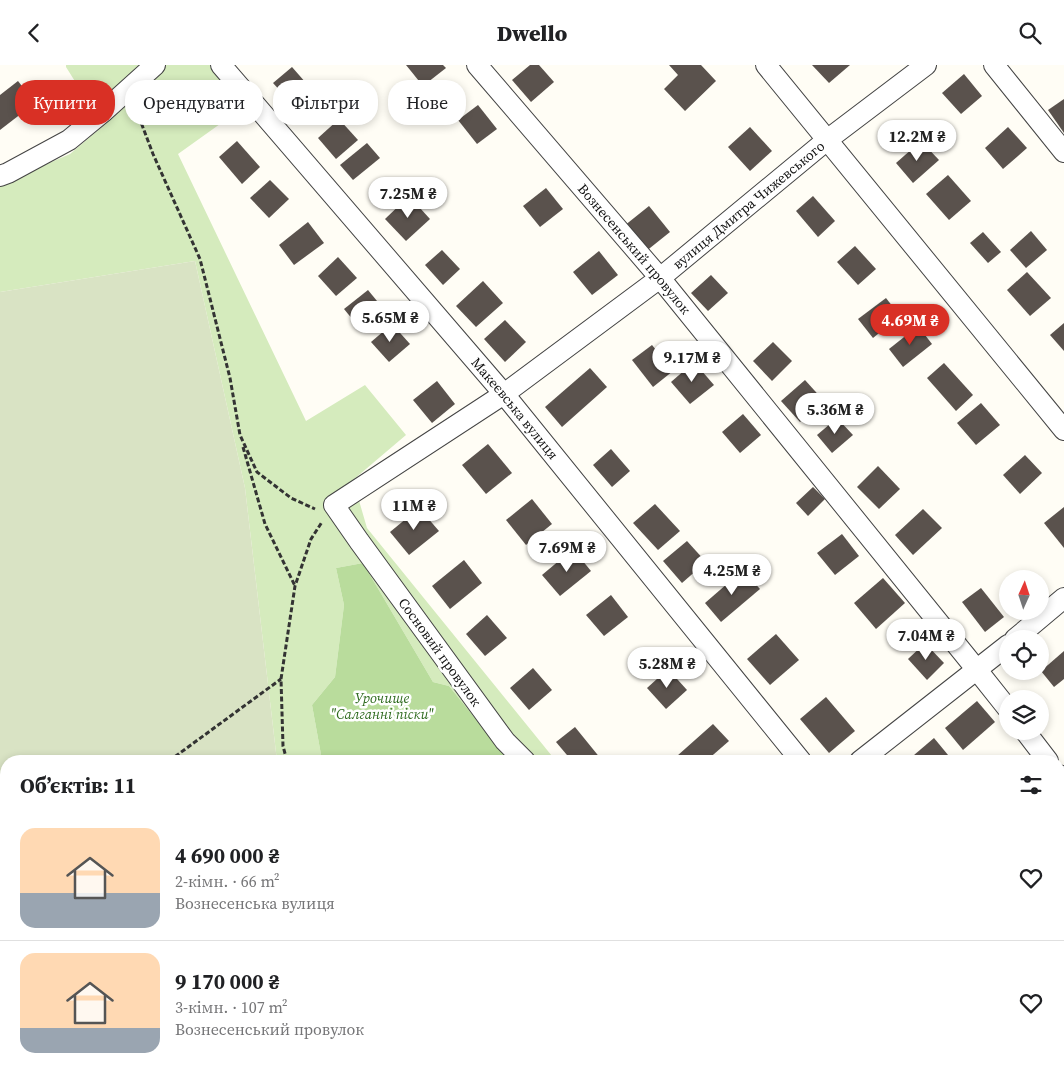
<!DOCTYPE html>
<html lang="uk">
<meta charset="utf-8">
<style>
:root{--surface:#fff;--page:#f6f6f6;--text:#202124;--muted:#757577;--line:#e0e0e0;--accent:#d93025}
body{margin:0;font-family:"Source Serif 4",serif;background:var(--page);color:var(--text);height:100vh;display:flex;flex-direction:column;font-size:19px;white-space:nowrap}
*{box-sizing:border-box;margin:0}
p{font-size:16px;color:var(--muted)}
.icon{flex:none;width:28px;height:28px;fill:none;stroke:currentColor;stroke-width:2;stroke-linecap:round;stroke-linejoin:round}
.map{position:relative;flex:1;overflow:hidden}
.side{position:absolute;left:0px;top:690px;width:1065px;height:321px;display:flex;flex-direction:column;background:var(--surface);border-radius:20px 20px 0 0;box-shadow:0 2px 8px #0003}
.side>*{flex:none}
.guide{position:absolute;left:15px;top:15px;width:500px;height:45px;display:flex;gap:10px}
.needle{width:32px;rotate:3deg}
.tools{position:absolute;left:999px;top:505px;display:grid;gap:10px}
.tools a{display:grid;place-items:center;width:50px;height:50px;border-radius:50%;background:var(--surface);box-shadow:0 2px 8px #0003;font-size:25px}
.price{position:absolute;translate:-50% -42px;padding:0 11px;border-radius:18px;background:#fff;color:#222;font-size:16px;line-height:32px;filter:drop-shadow(0 1px 2px #0008)}
.price::after{content:'';position:absolute;left:50%;top:30px;width:15px;height:11px;margin-left:-8px;background:inherit;clip-path:polygon(0 0,100% 0,50% 100%)}
.price.selected{background:var(--accent);color:#fff}
ul{padding:0;list-style:none}
li{display:flex;align-items:center;gap:15px;height:125px;padding:0 20px}
li+li{border-top:1px solid var(--line)}
li span{display:grid;place-items:center;flex:none;width:140px;height:100px;border-radius:15px;color:#555}
li>.icon{margin-inline-start:auto}
span .icon{width:60px;height:60px;fill:#fffc;stroke-width:1}
li b{font-size:21px}
h2{display:flex;justify-content:space-between;align-items:center;height:60px;padding:0 20px;font-size:21px}
.chip{padding:0 18px;border-radius:20px;background:var(--surface);box-shadow:0 2px 8px #0003;font-size:18px;line-height:45px}
.chip.selected{background:var(--accent);color:#fff}
header{display:flex;justify-content:space-between;align-items:center;height:65px;padding:0 20px;background:var(--surface);font-size:22px;font-weight:800}
.map>svg:first-child{display:block}
</style>
<header><svg class="icon" aria-label="back" viewBox="0 0 24 24"><path d="M15 5l-7 7 7 7"/></svg>Dwello<svg class="icon" aria-label="search" viewBox="0 0 24 24"><circle cx="10" cy="10" r="6"/><path d="M15 15l6 6"/></svg></header>
<div class="map">
<svg width="1064" height="1011" viewBox="0 0 1064 1011">
<rect width="100%" height="100%" fill="#fffdf5"/>
<g fill="#d5ebbd">
<polygon points="66,0 216,0 248,39 178,89 306,356 365,320 406,370 353,415 367,463 556,696 510,696 449,621 433,617 363,498 336,503 344,540 335,612 312,640 322,695 324,696 277,696 245,423 195,196 0,227 0,119 70,89 103,61 66,2"/>
<polygon points="323,1005 443,1005 437,1009 438,1011 324,1011"/>
</g>
<polygon fill="#b9dc9c" points="363,498 433,617 449,621 510,696 324,696 322,695 312,640 335,612 344,540 336,503"/>
<polygon fill="#d9e3c4" points="195,196 245,423 277,696 6,696 6,1005 323,1005 324,1011 0,1011 0,227"/>
<g fill="#5a524d">
<polygon points="406,0 443,0 446,3 423,21"/>
<polygon points="530,0 539,0 554,17 531,37 512,15"/>
<polygon points="669,0 701,0 716,16 685,46 664,24 678,10"/>
<polygon points="812,0 850,0 829,18"/>
<polygon points="292,2 313,26 295,42 273,18"/>
<polygon points="964,9 982,31 961,49 942,28"/>
<polygon points="18,16 35,38 0,65 0,30"/>
<polygon points="1064,34 1064,68 1048,45"/>
<polygon points="478,40 497,64 477,79 458,55"/>
<polygon points="339,54 358,75 336,94 318,73"/>
<polygon points="750,62 772,86 750,106 728,82"/>
<polygon points="1008,62 1027,83 1003,104 985,83"/>
<polygon points="237,76 260,102 242,119 219,92"/>
<polygon points="921,76 939,95 913,118 896,98"/>
<polygon points="367,78 380,93 353,115 340,100"/>
<polygon points="948,110 971,136 949,155 926,129"/>
<polygon points="270,115 289,134 269,153 250,133"/>
<polygon points="546,123 563,144 540,162 523,141"/>
<polygon points="409,131 430,154 406,176 385,154"/>
<polygon points="813,131 835,156 818,172 796,146"/>
<polygon points="649,141 670,167 645,187 624,161"/>
<polygon points="308,157 324,178 294,200 279,180"/>
<polygon points="1031,166 1047,185 1026,203 1010,185"/>
<polygon points="983,167 1001,187 988,198 970,178"/>
<polygon points="855,181 876,204 858,220 837,197"/>
<polygon points="442,185 460,204 443,220 425,200"/>
<polygon points="599,186 618,210 592,230 573,207"/>
<polygon points="338,192 357,213 336,231 318,211"/>
<polygon points="1027,207 1051,233 1030,251 1007,225"/>
<polygon points="711,210 728,228 708,246 691,228"/>
<polygon points="483,216 503,238 476,262 456,241"/>
<polygon points="368,225 386,247 362,266 344,244"/>
<polygon points="886,233 900,251 873,273 858,254"/>
<polygon points="505,255 526,277 505,297 484,274"/>
<polygon points="1064,258 1064,286 1050,270"/>
<polygon points="392,259 410,279 389,297 371,277"/>
<polygon points="918,261 932,279 903,302 889,284"/>
<polygon points="773,277 792,296 772,316 753,296"/>
<polygon points="652,280 673,306 653,322 632,295"/>
<polygon points="694,297 714,320 690,339 671,317"/>
<polygon points="944,298 973,330 956,346 927,313"/>
<polygon points="590,303 607,322 562,362 545,342"/>
<polygon points="805,315 824,336 800,357 781,336"/>
<polygon points="437,316 455,339 432,358 413,335"/>
<polygon points="981,338 1000,360 976,380 957,358"/>
<polygon points="743,349 761,370 740,388 722,367"/>
<polygon points="837,353 853,370 832,388 817,370"/>
<polygon points="488,379 512,408 486,429 462,400"/>
<polygon points="611,384 630,406 612,422 593,400"/>
<polygon points="1025,390 1042,408 1020,429 1003,410"/>
<polygon points="878,401 900,424 879,444 857,422"/>
<polygon points="813,422 825,434 808,451 796,438"/>
<polygon points="532,434 552,459 526,480 506,455"/>
<polygon points="655,439 680,466 658,485 633,458"/>
<polygon points="1064,442 1064,483 1044,458"/>
<polygon points="419,443 439,466 409,490 390,467"/>
<polygon points="923,444 942,463 913,490 895,470"/>
<polygon points="842,469 859,491 835,510 817,488"/>
<polygon points="687,476 706,497 682,518 663,496"/>
<polygon points="573,484 591,506 560,531 542,510"/>
<polygon points="464,495 482,518 450,544 432,521"/>
<polygon points="743,505 760,524 721,557 705,538"/>
<polygon points="883,513 905,538 876,564 854,538"/>
<polygon points="981,523 1004,552 985,567 962,537"/>
<polygon points="611,530 628,552 604,571 586,550"/>
<polygon points="487,550 507,573 485,591 466,569"/>
<polygon points="776,569 799,595 770,620 747,594"/>
<polygon points="925,578 944,598 927,615 908,594"/>
<polygon points="1064,586 1064,614 1054,622 1041,606"/>
<polygon points="533,603 552,625 529,645 510,623"/>
<polygon points="668,604 687,625 666,644 647,623"/>
<polygon points="826,632 855,666 829,688 800,654"/>
<polygon points="977,636 995,657 963,685 945,663"/>
<polygon points="713,659 729,676 706,696 682,696 677,691"/>
<polygon points="575,662 601,694 598,696 572,696 556,677"/>
<polygon points="934,673 953,696 907,696"/>
<polygon points="1064,976 1064,1002 1059,995 1059,980"/>
<polygon points="512,1005 552,1005 544,1011 517,1011"/>
<polygon points="553,1005 571,1005 563,1011 558,1011"/>
<polygon points="802,1005 828,1005 820,1011 807,1011"/>
<polygon points="952,1005 984,1005 988,1011 944,1011"/>
</g>
<g fill="none" stroke-linecap="round" stroke-linejoin="round">
<g stroke="#444" stroke-width="22">
<g id="minor">
<path id="s1" d="M 221,0 L 504,329 L 801,696"/>
<path id="s2" d="M 477,0 L 660,213 L 977,605 L 1008,644"/>
<polyline points="766,0 1064,365"/>
<polyline points="994,0 1064,87"/>
<polyline points="0,111 8,108 69,75 103,47 155,0"/>
<polyline points="1015,574 1064,533"/>
<polyline points="1025,666 1048,696"/>
<path id="s3" d="M 525,696 L 505,676 L 359,476 L 334,440 L 504,329 L 660,213 L 827,75 L 926,0"/>
<polyline points="860,696 1008,580"/>
<polyline points="1059,710 1064,717"/>
<polyline points="630,1005 635,1011"/>
<polyline points="780,1005 785,1011"/>
<polyline points="1035,1005 1039,1011"/>
</g>
</g>
<g stroke="#333" stroke-width="3" stroke-dasharray="5 2.5" stroke-linecap="butt">
<polyline points="135,45 139,52 153,89 200,194 230,313 240,370 257,407 291,433 315,444"/>
<polyline points="243,382 265,459 295,521"/>
<polyline points="169,696 281,614"/>
<polyline points="287,696 283,681 281,614 295,521 311,474 322,457"/>
<polyline points="0,822 6,820"/>
<polyline points="351,1011 351,1005"/>
<polyline points="400,1011 406,1005"/>
</g>
<use href="#minor" stroke="#fff" stroke-width="20"/>
</g>
<g text-anchor="middle" dominant-baseline="central" stroke-width="5" stroke-linejoin="round" paint-order="stroke">
<g font-size="14" fill="#111" stroke="#fff">
<text stroke="none"><textPath href="#s3" startOffset="832">вулиця Дмитра Чижевського</textPath></text>
<text stroke="none"><textPath href="#s2" startOffset="242">Вознесенський провулок</textPath></text>
<text stroke="none"><textPath href="#s1" startOffset="452">Макеєвська вулиця</textPath></text>
<text transform="translate(440 587) rotate(54)">Сосновий провулок</text>
</g>
<g font-size="14" font-style="italic" fill="#2f6b1f" stroke="#fff">
<text x="382" y="633">Урочище<tspan x="382" dy="16">"Салганні піски"</tspan></text>
</g>
</g>
</svg>
<div class="tools">
<a><svg class="needle" viewBox="-14 -14 28 28"><path d="M0-13l5 13h-10z" fill="#e53935"/><path d="M0 13l5-13h-10z" fill="#757577"/></svg></a>
<a><svg class="icon" aria-label="locate" viewBox="0 0 24 24"><circle cx="12" cy="12" r="6"/><path d="M12 2v4M12 18v4M2 12h4M18 12h4"/></svg></a>
<a><svg class="icon" aria-label="layers" viewBox="0 0 24 24"><path d="M12 4l9 5-9 5-9-5zM3 14l9 5 9-5"/></svg></a>
</div>
<b class="price" style="left:917px;top:97px">12.2M ₴</b>
<b class="price" style="left:408px;top:154px">7.25M ₴</b>
<b class="price" style="left:390px;top:278px">5.65M ₴</b>
<b class="price selected" style="left:910px;top:281px">4.69M ₴</b>
<b class="price" style="left:692px;top:318px">9.17M ₴</b>
<b class="price" style="left:835px;top:370px">5.36M ₴</b>
<b class="price" style="left:414px;top:466px">11M ₴</b>
<b class="price" style="left:567px;top:508px">7.69M ₴</b>
<b class="price" style="left:732px;top:531px">4.25M ₴</b>
<b class="price" style="left:926px;top:596px">7.04M ₴</b>
<b class="price" style="left:667px;top:624px">5.28M ₴</b>
<div class="guide">
<a class="chip selected">Купити</a>
<a class="chip">Орендувати</a>
<a class="chip">Фільтри</a>
<a class="chip">Нове</a>
</div>
<section class="side">
<h2>Об’єктів: 11<svg class="icon" aria-label="filters" viewBox="0 0 24 24"><path d="M4 7h16M4 17h16"/><circle cx="9" cy="7" r="2"/><circle cx="15" cy="17" r="2"/></svg></h2>
<ul>
<li><span style="background:linear-gradient(#ffd9b3 65%,#9aa5b1 0)"><svg class="icon" aria-label="home" viewBox="0 0 24 24"><path d="M3 11l9-7 9 7M6 9v11h12V9"/></svg></span><div><b>4 690 000 ₴</b><p>2-кімн. · 66 m²</p><p>Вознесенська вулиця</p></div><svg class="icon" aria-label="heart" viewBox="0 0 24 24"><path d="M12 20l-8-8c-3-5 5-10 8-4 3-6 11-1 8 4z"/></svg></li>
<li><span style="background:linear-gradient(#ffd9b3 75%,#9aa5b1 0)"><svg class="icon" aria-label="home" viewBox="0 0 24 24"><path d="M3 11l9-7 9 7M6 9v11h12V9"/></svg></span><div><b>9 170 000 ₴</b><p>3-кімн. · 107 m²</p><p>Вознесенський провулок</p></div><svg class="icon" aria-label="heart" viewBox="0 0 24 24"><path d="M12 20l-8-8c-3-5 5-10 8-4 3-6 11-1 8 4z"/></svg></li>
</ul>
</section>
</div>
